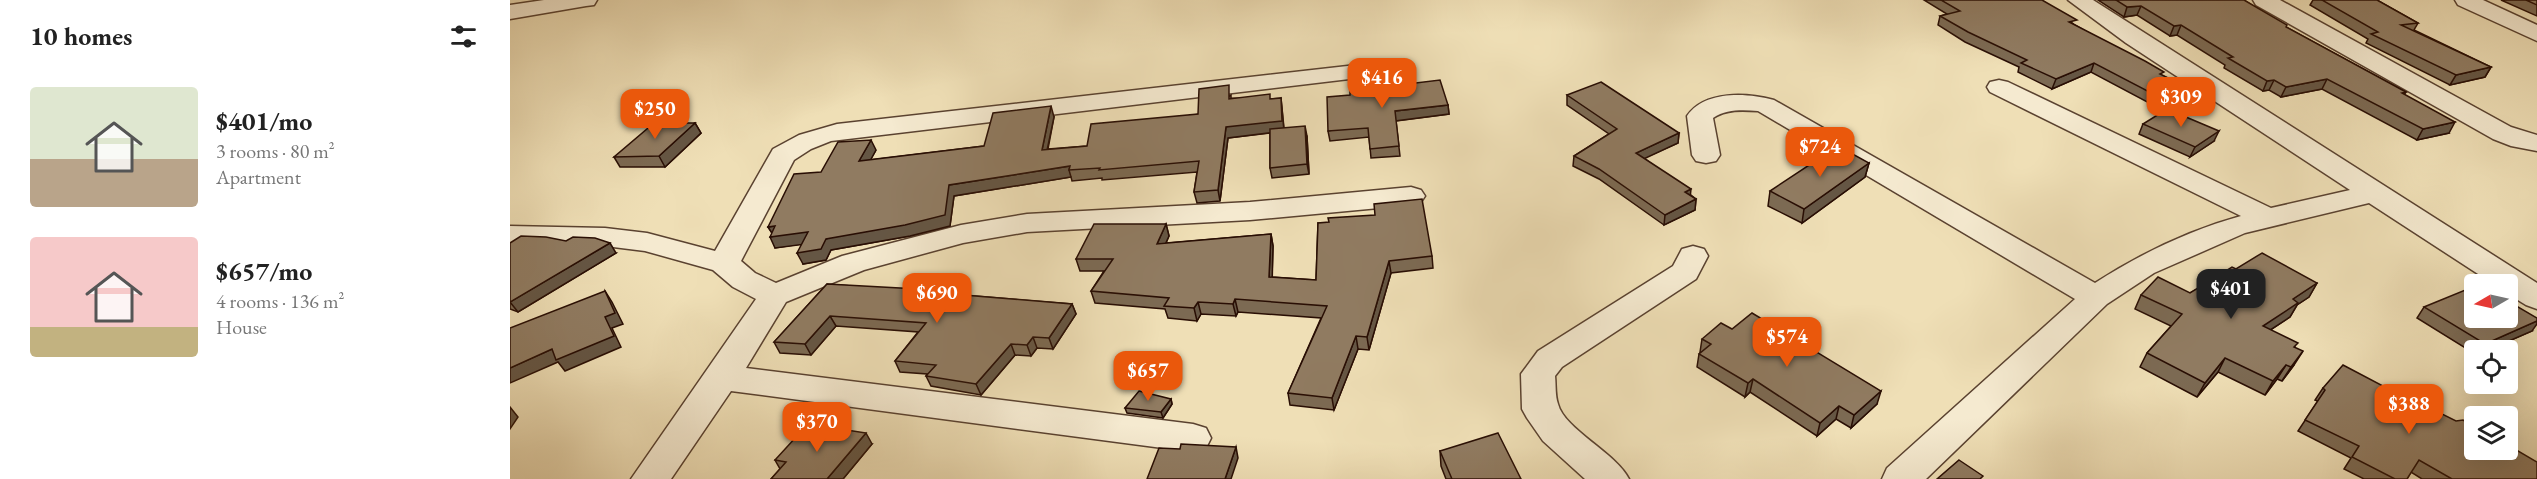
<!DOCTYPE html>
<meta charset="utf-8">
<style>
:root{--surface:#fff;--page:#f6f6f6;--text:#222;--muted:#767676;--accent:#ea580c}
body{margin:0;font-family:"EB Garamond",serif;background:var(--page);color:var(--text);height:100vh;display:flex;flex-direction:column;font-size:22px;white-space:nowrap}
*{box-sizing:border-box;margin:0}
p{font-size:20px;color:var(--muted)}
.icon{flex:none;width:33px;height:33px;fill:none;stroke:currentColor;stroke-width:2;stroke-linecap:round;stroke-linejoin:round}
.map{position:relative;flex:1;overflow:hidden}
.panel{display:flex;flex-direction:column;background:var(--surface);width:510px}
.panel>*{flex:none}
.needle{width:39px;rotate:261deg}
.controls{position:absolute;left:1954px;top:274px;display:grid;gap:12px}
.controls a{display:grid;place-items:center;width:54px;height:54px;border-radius:6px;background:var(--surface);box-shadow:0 6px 24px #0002;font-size:30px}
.price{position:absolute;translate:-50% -51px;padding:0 14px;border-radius:12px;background:var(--accent);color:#fff;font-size:20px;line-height:39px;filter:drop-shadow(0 2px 3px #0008)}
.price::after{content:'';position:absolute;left:50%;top:36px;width:18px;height:14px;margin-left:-9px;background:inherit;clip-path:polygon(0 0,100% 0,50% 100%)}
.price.on{background:#222;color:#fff}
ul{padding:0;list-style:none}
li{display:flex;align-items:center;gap:18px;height:150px;padding:0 30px}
li span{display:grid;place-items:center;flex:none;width:168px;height:120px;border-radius:6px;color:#555}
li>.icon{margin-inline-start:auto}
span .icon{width:72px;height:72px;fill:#fffc;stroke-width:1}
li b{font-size:26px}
h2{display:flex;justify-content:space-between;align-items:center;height:72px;padding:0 30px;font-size:26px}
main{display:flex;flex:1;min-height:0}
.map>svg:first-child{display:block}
</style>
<main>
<section class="panel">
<h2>10 homes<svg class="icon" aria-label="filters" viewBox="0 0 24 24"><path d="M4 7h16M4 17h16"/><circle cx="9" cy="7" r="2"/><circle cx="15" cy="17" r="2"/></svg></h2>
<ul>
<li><span style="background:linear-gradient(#dfe7d0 60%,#b9a48a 0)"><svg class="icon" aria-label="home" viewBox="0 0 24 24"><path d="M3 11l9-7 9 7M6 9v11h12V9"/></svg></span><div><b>$401/mo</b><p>3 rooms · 80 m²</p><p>Apartment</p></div></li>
<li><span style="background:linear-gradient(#f6c9c9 75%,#c2b280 0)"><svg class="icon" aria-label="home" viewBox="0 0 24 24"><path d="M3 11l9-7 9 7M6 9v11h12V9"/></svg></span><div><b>$657/mo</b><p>4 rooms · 136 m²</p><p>House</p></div></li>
</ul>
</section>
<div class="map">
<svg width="2027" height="479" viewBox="0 0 2027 479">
<rect width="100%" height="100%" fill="#efdfb6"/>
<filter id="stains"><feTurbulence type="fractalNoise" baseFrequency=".00333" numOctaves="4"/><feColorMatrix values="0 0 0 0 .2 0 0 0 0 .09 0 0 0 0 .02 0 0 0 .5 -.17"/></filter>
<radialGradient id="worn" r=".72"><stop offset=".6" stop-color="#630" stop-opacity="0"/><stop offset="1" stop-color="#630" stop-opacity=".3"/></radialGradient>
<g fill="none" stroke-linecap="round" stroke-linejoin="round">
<g stroke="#5a4230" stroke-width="3">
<g id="street">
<polygon points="34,0 87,0 84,5 76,6 0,19 0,5"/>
<path d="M 1558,0 L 1583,0 L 2027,283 L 2027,309 L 2016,305 L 1998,294 L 1998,285 L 1985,285 L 1859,203 L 1735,233 L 1644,273 L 1597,304 L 1416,479 L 1372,479 L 1377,468 L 1565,299 L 1248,111 C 1232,110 1217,109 1203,118 L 1210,155 L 1206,161 L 1196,163 L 1186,161 L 1182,155 L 1177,116 C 1195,90 1237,93 1264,100 L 1585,283 C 1630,254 1680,230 1731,216 L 1480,92 L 1477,87 L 1480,82 L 1489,80 L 1498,82 L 1761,208 L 1840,190 L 1616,43 Z"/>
<polygon points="1743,0 1770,0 2001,127 2027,135 2027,151 2001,146 1983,139 1746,5"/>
<polygon points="1945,0 1973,0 2027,25 2027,41 1948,5"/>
<polygon points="864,63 873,65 876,70 873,75 321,141 301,149 284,160 231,261 245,273 266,283 332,256 451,225 517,214 740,202 901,187 911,190 915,196 911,202 901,205 740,220 517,232 453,243 354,270 276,302 236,368 683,424 696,428 701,438 696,448 683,452 221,391 161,479 121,479 246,299 223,287 203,270 135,251 95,246 0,244 0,226 95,228 137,233 205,251 263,149 289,135 327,124"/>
<path d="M 1183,246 L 1194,249 L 1198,256 L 1186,279 L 1052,367 L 1045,376 C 1046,385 1045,396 1048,404 C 1054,429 1106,453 1119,479 L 1075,479 L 1033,441 L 1017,418 L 1012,409 L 1011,374 L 1028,351 L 1163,266 L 1172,249 Z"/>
</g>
</g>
<use href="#street" fill="#f5ead0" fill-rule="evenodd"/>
</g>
<g fill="#7c6a53" stroke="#290e04" stroke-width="1.5">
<polygon points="1414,0 1532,0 1565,25 1653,76 1672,85 1668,95 1641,104 1581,72 1542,89 1508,72 1509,67 1455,42 1428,25 1430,16 1437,14"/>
<polygon points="1588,0 1734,0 1776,27 1896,92 1894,95 1939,133 1907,140 1812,89 1771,97 1759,90 1753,91 1714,68 1715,65 1667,35 1660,36 1627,15 1614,17"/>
<polygon points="1803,0 1867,0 1908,23 1904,30 1981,67 1975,77 1940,85 1856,43 1858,39 1800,5"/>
<polygon points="1991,0 2027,0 2027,16"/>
<polygon points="721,95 721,98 760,99 771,98 774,128 797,136 799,174 762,178 760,168 760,133 718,138 710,201 687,203 684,192 687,172 592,180 592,178 562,181 561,177 444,196 440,226 400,236 321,250 316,260 293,264 291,244 265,248 262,233 258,227 366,150 360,160 474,146 544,117 538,149 577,146 688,114"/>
<polygon points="1057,95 1169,133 1168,143 1134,158 1186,199 1185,210 1154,225 1089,179 1063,166 1064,156 1099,134 1057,105"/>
<polygon points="938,105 939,114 886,121 890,156 861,158 859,137 820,141 818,131"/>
<polygon points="185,123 191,133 155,167 110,167 104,157"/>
<polygon points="1633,124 1704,141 1680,157 1629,134"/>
<polygon points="1359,163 1355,177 1292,223 1258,206 1260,191"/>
<polygon points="808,223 922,256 923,268 881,273 859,350 848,349 824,410 780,405 778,393 811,318 728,312 726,316 691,314 687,321 658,318 655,309 585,303 581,291 594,271 570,271 566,259 656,224 659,236 656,243 761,234 763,246 762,277 806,280"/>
<polygon points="0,243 106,253 8,312 0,309"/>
<polygon points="1726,269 1807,283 1799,297 1787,305 1780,317 1760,330 1785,347 1784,365 1772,381 1767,379 1755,395 1708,372 1687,397 1630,367 1637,353 1661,326 1625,309 1631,295 1680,293"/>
<polygon points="317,284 562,304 566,314 543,349 527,348 521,356 505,355 471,395 421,386 416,376 417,374 390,372 385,361 408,332 326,326 301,355 270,353 264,342"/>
<polygon points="1914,307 2022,331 1976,351 1965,351 1965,354 1907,318"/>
<polygon points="1222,329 1367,404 1341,428 1326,419 1307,436 1240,392 1235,397 1187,367 1189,354 1191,352 1190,352 1192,339"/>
<polygon points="1813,388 1885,414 2027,479 1912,479 1901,472 1897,479 1854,479 1834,469 1841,458 1788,431 1808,401 1805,400"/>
<polygon points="661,399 662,404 653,418 617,413 615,408"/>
<polygon points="362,444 333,479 261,479 270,469 265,460"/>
<polygon points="930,451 1011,479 936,479 931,466"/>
</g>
<g fill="#655644" stroke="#290e04" stroke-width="1.5">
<polygon points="1631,6 1627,15 1614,17 1617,7"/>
<polygon points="1671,25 1667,35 1660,36 1664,26"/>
<polygon points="1584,63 1581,72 1542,89 1546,79"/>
<polygon points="1981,67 1975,77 1940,85 1946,75"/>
<polygon points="1817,79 1812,89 1771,97 1776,87"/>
<polygon points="1764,80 1759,90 1753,91 1757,81"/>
<polygon points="1672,85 1668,95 1641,104 1645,95"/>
<polygon points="771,98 774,131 718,138 710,201 708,190 716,127"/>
<polygon points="938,105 939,114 885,121 885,111"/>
<polygon points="541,106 544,117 535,160 532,150"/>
<polygon points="1945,122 1939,133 1907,140 1913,129"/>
<polygon points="185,123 191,133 155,167 149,156"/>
<polygon points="795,126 797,136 799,174 797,164"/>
<polygon points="1709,131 1704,141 1680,157 1685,147"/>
<polygon points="1169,133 1168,143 1125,163 1126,153"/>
<polygon points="361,140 366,150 354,172 349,161"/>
<polygon points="1359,163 1355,177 1292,223 1294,209"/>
<polygon points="560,166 559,170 561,177 444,196 440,226 400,236 321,250 316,260 293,264 287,253 316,239 439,185"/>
<polygon points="1181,189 1180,199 1175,192"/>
<polygon points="1186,199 1185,210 1154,225 1155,215"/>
<polygon points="656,224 659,236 650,256 647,244"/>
<polygon points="265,226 298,232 304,243 265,248 260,237 264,236 258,227"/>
<polygon points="761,234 763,246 762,289 759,277"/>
<polygon points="100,243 106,253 8,312 0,302"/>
<polygon points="879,261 881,273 859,350 857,337"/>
<polygon points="1807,283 1799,297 1787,305 1780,317 1745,340 1753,326 1783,299"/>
<polygon points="95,291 102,302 113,324 102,328 111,347 55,371 48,362 0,383 0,368 42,349 95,317"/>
<polygon points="725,299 728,312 726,316 723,304"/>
<polygon points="688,302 691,314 687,321 684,308"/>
<polygon points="562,304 566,314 543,349 539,338"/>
<polygon points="320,316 326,326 301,355 295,344"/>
<polygon points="2027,321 2027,324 2022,331 1976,351 1969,351 1975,344"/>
<polygon points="846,336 848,349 824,410 822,398"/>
<polygon points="523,337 527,348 521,356 517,345"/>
<polygon points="501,344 505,355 471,395 466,384"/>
<polygon points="1793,351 1784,365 1772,381 1781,367"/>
<polygon points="1715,358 1708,372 1687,397 1695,383"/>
<polygon points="1776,365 1767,379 1755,395 1763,381"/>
<polygon points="1243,379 1240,392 1235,397 1238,383"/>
<polygon points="1371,391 1367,404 1341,428 1344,415"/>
<polygon points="661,399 662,404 653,418 651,412"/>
<polygon points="1329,406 1326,419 1307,436 1310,423"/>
<polygon points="0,407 8,417 0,429"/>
<polygon points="356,433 362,444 333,479 317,479"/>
<polygon points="726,447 728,458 721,479 715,479"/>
</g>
<g fill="#907b61" stroke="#290e04" stroke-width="1.5">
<polygon points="1431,0 1532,0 1567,20 1559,22 1635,61 1654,72 1650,74 1672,85 1645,95 1584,63 1546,79 1511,63 1517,60 1458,32 1430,16 1450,11"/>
<polygon points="1606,0 1734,0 1777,25 1776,27 1896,92 1892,93 1945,122 1913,129 1817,79 1776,87 1764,80 1757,81 1718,58 1723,57 1671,25 1664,26 1631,6 1617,7"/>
<polygon points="1812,0 1867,0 1908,23 1891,25 1981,67 1946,75 1861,34 1868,32"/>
<polygon points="2016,0 2027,0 2027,5"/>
<polygon points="930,80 938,105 885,111 889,146 860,149 858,128 818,131 817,97 840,95 840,91"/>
<polygon points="1091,82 1169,133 1126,153 1181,189 1175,192 1186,199 1155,215 1089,169 1064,156 1107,129 1057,95"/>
<polygon points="719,85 719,99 760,94 760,99 771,98 772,121 716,127 708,190 684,192 689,161 589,170 590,168 559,170 560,166 439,185 435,215 395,225 316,239 311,249 287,253 298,232 260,237 265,226 258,227 284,174 311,172 328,142 361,140 349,161 474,146 483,113 541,106 532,150 577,146 581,124 688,114 689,89"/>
<polygon points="1657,109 1709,131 1685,147 1633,124"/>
<polygon points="144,123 185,123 149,156 104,157"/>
<polygon points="795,126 797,164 760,168 760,129"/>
<polygon points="1328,146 1359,163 1294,209 1260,191"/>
<polygon points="912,199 922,256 879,261 857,337 846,336 822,398 778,393 817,306 725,299 723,304 688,302 684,308 654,306 659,298 581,291 603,259 566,259 584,224 656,224 647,244 761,234 759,277 806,280 808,223 819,222 818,218 865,215 864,204"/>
<polygon points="11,236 36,237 56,241 63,237 85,238 100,243 0,302 0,243"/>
<polygon points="1752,253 1807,283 1783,299 1788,303 1753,326 1788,343 1784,347 1793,351 1781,367 1776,365 1763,381 1715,358 1695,383 1637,353 1672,314 1631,295 1648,277 1680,293 1722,267 1726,269"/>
<polygon points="317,284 444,291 442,294 562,304 539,338 523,337 517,345 501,344 466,384 416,376 426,365 385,361 416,323 320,316 295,344 264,342"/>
<polygon points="1965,286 1965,318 1998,318 1998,301 2027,318 2027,321 1975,344 1914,307"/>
<polygon points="95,291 105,313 95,317 104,336 46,360 42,349 0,368 0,328"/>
<polygon points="1242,313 1371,391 1344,415 1329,406 1310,423 1243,379 1238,383 1189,354 1201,344 1192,339 1211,323 1222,329"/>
<polygon points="1833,365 1873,386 1885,414 1912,404 1946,421 1953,420 1965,427 1965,450 1998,450 1998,445 2027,462 2027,479 1942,479 1909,460 1897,479 1885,479 1842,457 1849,446 1795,420 1815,390 1813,388"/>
<polygon points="629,391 661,399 651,412 615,408"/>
<polygon points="298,424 356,433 317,479 261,479 276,462 265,460"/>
<polygon points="988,433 1011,479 942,479 930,451"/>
<polygon points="671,444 726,447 715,479 637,479 649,448 670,449"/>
<polygon points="1449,460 1473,476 1470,479 1427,479"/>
</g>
<rect width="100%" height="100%" filter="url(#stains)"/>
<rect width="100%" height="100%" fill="url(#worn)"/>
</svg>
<div class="controls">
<a><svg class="needle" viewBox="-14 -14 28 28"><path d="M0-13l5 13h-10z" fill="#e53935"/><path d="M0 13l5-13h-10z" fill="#767676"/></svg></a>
<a><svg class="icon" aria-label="locate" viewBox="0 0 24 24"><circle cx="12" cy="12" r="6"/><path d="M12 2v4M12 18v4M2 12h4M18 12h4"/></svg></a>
<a><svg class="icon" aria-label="layers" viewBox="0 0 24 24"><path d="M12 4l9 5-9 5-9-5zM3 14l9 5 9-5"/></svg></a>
</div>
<b class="price" style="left:872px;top:109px">$416</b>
<b class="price" style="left:1671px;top:128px">$309</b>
<b class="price" style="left:145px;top:140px">$250</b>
<b class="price" style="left:1310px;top:178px">$724</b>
<b class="price on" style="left:1721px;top:320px">$401</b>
<b class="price" style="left:427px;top:324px">$690</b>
<b class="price" style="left:1277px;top:368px">$574</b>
<b class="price" style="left:638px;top:402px">$657</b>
<b class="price" style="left:1899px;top:435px">$388</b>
<b class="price" style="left:307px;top:453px">$370</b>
</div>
</main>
